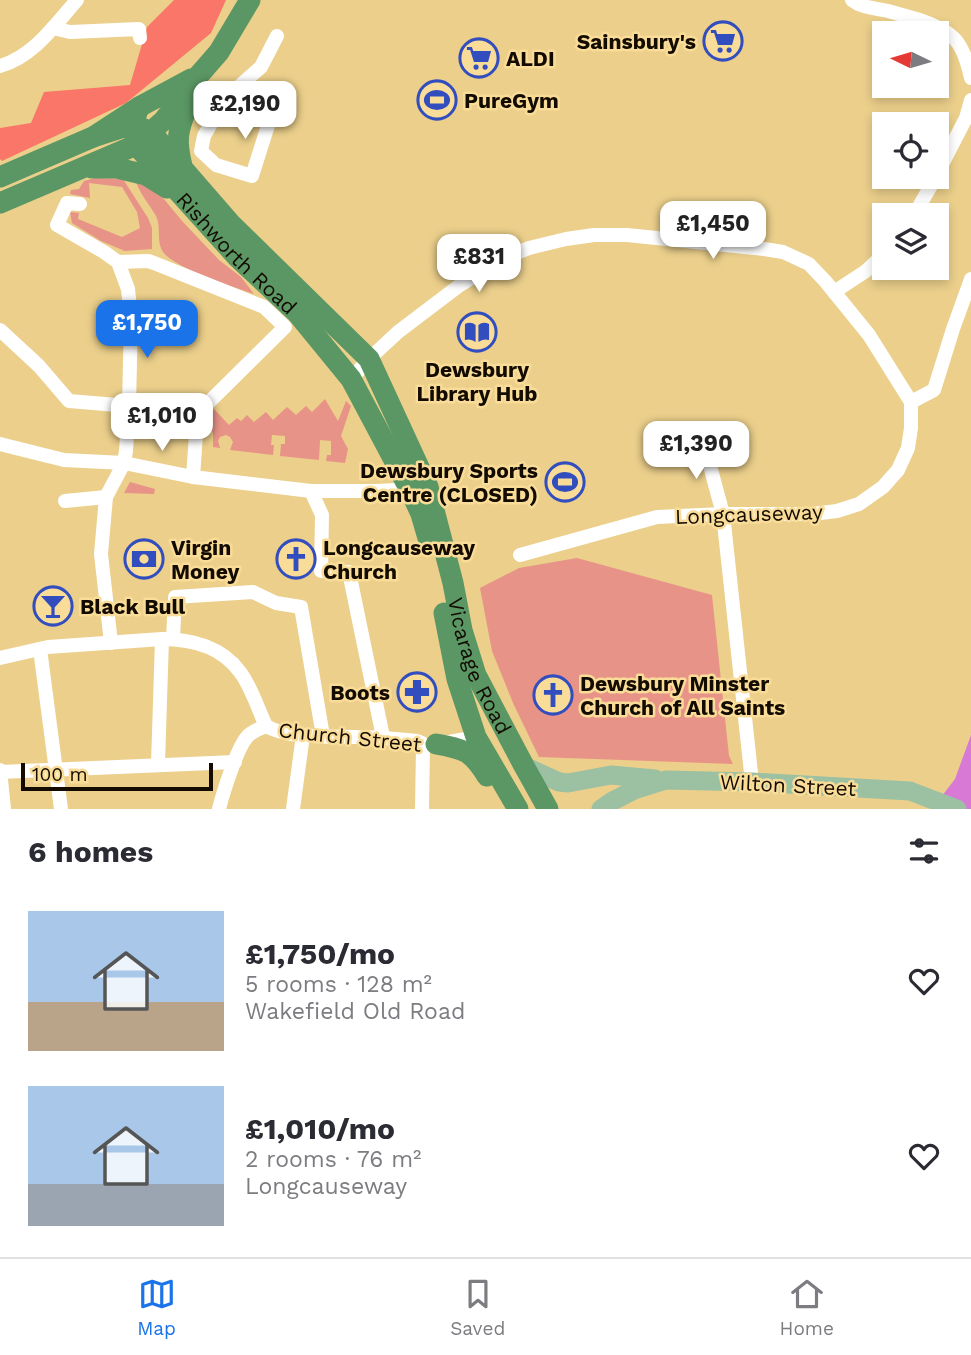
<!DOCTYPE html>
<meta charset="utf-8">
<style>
:root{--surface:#fff;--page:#f2f2f3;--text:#2b2b33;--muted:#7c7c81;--line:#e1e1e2;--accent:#1a73e8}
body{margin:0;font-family:"Work Sans",sans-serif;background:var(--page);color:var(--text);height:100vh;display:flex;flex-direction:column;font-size:26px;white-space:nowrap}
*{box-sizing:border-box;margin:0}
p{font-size:23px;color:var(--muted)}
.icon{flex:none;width:38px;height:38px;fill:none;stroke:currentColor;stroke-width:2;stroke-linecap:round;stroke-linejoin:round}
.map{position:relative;height:809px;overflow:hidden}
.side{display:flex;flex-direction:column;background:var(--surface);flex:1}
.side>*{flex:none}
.needle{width:46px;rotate:275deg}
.controls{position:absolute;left:872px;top:21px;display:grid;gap:14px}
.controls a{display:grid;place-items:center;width:77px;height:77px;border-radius:0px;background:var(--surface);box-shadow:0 4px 10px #0003;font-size:35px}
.scale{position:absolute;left:21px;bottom:18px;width:192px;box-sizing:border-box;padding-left:7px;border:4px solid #130b00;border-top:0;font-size:19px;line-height:24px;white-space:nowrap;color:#130b00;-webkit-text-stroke:5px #f9dc98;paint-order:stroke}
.price{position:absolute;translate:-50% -60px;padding:0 16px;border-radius:14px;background:#fff;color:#222;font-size:23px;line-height:46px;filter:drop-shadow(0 2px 4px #0008)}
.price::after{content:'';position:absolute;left:50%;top:42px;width:21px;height:16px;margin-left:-10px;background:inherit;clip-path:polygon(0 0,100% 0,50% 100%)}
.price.active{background:var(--accent);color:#fff}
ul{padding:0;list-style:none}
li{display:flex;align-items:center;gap:21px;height:175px;padding:0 28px}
li span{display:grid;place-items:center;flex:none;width:196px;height:140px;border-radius:0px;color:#555}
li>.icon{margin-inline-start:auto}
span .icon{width:84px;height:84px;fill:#fffc;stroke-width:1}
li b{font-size:30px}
h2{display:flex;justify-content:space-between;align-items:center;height:84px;padding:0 28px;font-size:30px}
.menu{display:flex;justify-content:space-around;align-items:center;height:98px;border-top:2px solid var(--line);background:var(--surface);font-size:19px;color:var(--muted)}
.menu a{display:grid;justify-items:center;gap:4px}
.menu .active{color:var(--accent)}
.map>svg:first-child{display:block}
</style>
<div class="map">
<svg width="971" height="809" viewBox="0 0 971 809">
<rect width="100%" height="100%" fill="#ebcf8b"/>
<g fill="#e89388">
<path d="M 135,177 L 158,192 L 183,222 L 219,260 L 241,277 L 254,294 C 235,287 167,267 161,248 C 157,238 161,226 156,216 C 149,203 137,191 135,177 Z"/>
<polygon points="95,178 123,179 148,218 152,228 152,249 125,251 101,241 72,223 70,212 79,213 78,219 122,237 140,228 137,212 122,187 89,183 90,198 70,194 71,190 79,189 84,181"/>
<polygon points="325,399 338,421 346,401 351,406 341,436 348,449 345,463 326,461 327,455 331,455 331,441 320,440 319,460 280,456 281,444 285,444 285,436 272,435 271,445 274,445 273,455 230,450 233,442 230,437 226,435 220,437 218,441 220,448 213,447 213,433 208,421 214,409 229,425 237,418 241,421 247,415 254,422 266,412 273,420 287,407 296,415 306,406 312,412"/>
<polygon points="130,482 155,489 154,494 124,493"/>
<polygon points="577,558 712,595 729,756 733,764 539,757 513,703 492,651 480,588 519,568"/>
</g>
<polygon fill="#f97668" points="174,0 226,0 211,33 126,103 2,161 0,159 0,128 31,123 44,92 130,85 147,27"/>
<polygon fill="#d779d5" points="971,735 971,809 932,809 955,779"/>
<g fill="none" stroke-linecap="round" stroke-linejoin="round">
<g stroke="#fff" stroke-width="14">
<path d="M 852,0 C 862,8 875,8 888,11 C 899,14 909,17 920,20 C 955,32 963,42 971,78"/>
<polyline points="53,28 70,32 139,29 140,38"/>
<path d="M 0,66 C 33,57 55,25 77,0"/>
<polyline points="271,116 252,176 216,165 201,151 204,136 225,99 261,67 277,36"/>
<polyline points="936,176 966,118 971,100"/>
<polyline points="80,204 67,203 57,225 104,252 118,262 128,289 131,317 129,406 126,451 124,463 106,497 101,554 111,643"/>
<polyline points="914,215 936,177"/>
<polyline points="118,262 148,261 154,263 264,307 285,327 202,409 197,420 193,477"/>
<polyline points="834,292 866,271 884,254"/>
<polyline points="0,330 39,366 69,401 129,406"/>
<polyline points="351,379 369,359 398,332 460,285 504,258 529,248 566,239 594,235 627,235 764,249 783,252 809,264 826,282 869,335 911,402"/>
<polyline points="911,402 934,390 953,329 971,279"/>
<polyline points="703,440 723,514 752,782"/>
<polyline points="0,444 64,460 124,463 193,477 311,491 376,491 416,489"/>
<polyline points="311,491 322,515 321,571 349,572 383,737"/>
<polyline points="65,501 106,497"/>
<polyline points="520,555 657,517 723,514 813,514 837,511 859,504 883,487 898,470 908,448 911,428 911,402"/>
<polyline points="173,639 175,597 253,592 276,603 301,607 323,736"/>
<polyline points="40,649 61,809"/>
<path d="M 0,658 L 48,647 L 162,639 C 191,639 222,647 240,672 C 251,686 258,709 266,726"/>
<path d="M 266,726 C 288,739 332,736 357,737 C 377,737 397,739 417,741 L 422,743 L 423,747 L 476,737"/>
<polyline points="158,764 162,639"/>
<polyline points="0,770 4,809"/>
<polyline points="0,772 235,762"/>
<path d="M 219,809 C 223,793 237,748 247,737 C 252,731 259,729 266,726"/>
<polyline points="293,809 303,735"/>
<polyline points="422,809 423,747"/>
</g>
<g stroke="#9cc1a2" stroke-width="19">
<polyline points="524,766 559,782 568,783 611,775 655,779"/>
<polyline points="601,809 611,802 634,790 666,780 752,782 910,791 957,809"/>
</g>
<g stroke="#5a9764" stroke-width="21">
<path id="s1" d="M 139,107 L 133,124 L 136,145 L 237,257 L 297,313 L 351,379 L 410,490 L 421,514 L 428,538"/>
<path id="s2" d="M 93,137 L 133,124 L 151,132 L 230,223 L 369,359 L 428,487 L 453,583 L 462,630 L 476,675 L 524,766 L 548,809"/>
<path d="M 182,166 C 174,134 180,127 191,96"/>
<polyline points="92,168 117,168 146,175 167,188"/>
<polyline points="0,177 93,137 139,107 191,79"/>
<polyline points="0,203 136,145 164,120 199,75 219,52 250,0"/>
<polyline points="444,613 457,679 476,737 518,809"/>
<path d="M 436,744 C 464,749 472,751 487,776"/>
</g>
</g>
<defs>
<g id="supermarket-ring" transform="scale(2.0125)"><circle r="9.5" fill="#f9dc98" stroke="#314dbe" stroke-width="1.5"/><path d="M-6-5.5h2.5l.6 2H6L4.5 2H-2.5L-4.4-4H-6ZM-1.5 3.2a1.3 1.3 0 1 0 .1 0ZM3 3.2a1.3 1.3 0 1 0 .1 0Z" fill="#314dbe"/></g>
<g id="stadium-ring" transform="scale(2.0125)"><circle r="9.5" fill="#f9dc98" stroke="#314dbe" stroke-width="1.5"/><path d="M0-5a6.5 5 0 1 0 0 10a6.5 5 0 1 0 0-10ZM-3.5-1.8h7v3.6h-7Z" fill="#314dbe"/></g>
<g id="library-ring" transform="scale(2.0125)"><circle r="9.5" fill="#f9dc98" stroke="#314dbe" stroke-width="1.5"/><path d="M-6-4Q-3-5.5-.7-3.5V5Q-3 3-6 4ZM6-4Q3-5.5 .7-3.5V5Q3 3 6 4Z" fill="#314dbe"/></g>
<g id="bank-ring" transform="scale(2.0125)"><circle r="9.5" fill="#f9dc98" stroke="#314dbe" stroke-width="1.5"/><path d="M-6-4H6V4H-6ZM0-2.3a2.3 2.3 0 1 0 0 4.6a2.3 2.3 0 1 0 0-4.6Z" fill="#314dbe"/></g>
<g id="church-ring" transform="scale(2.0125)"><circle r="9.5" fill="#f9dc98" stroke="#314dbe" stroke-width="1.5"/><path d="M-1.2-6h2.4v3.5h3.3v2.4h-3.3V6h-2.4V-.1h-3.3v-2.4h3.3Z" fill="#314dbe"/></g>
<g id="bar-ring" transform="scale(2.0125)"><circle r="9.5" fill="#f9dc98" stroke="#314dbe" stroke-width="1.5"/><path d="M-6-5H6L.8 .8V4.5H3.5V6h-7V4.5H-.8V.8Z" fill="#314dbe"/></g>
<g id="pharmacy-ring" transform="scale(2.0125)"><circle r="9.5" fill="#f9dc98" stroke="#314dbe" stroke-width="1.5"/><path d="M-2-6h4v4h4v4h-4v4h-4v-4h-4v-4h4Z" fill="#314dbe"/></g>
</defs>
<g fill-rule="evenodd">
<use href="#supermarket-ring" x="723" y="41"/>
<use href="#supermarket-ring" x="479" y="58"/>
<use href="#stadium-ring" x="437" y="100"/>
<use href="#library-ring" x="477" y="332"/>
<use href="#stadium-ring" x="565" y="482"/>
<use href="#bank-ring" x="144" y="559"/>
<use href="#church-ring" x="296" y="559"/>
<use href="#bar-ring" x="53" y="606"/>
<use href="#pharmacy-ring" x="417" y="692"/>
<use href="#church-ring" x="553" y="695"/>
</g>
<g text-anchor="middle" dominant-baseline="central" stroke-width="5" stroke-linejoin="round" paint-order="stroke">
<g font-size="21" font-weight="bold" fill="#130b00" stroke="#f9dc98" text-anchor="start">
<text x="696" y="41" text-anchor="end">Sainsbury's</text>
<text x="506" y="58">ALDI</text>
<text x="464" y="100">PureGym</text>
<text x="477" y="369" text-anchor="middle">Dewsbury<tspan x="477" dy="24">Library Hub</tspan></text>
<text x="538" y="470" text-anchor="end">Dewsbury Sports<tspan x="538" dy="24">Centre (CLOSED)</tspan></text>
<text x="171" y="547">Virgin<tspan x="171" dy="24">Money</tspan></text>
<text x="323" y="547">Longcauseway<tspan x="323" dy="24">Church</tspan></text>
<text x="80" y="606">Black Bull</text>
<text x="580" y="683">Dewsbury Minster<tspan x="580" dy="24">Church of All Saints</tspan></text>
<text x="390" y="692" text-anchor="end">Boots</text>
</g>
<g font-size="21" fill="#130b00" stroke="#f9dc98">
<text stroke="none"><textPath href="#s1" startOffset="187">Rishworth Road</textPath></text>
<text transform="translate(749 514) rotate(-2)">Longcauseway</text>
<text stroke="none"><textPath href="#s2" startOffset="704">Vicarage Road</textPath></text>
<text transform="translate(350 737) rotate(6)">Church Street</text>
<text transform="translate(788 785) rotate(3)">Wilton Street</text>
</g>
</g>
</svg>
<div class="controls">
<a><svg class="needle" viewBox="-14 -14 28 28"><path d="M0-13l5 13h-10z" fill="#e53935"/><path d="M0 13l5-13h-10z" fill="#7c7c81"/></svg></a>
<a><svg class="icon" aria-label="locate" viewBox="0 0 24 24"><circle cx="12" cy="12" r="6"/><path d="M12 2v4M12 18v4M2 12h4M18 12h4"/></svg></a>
<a><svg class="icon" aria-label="layers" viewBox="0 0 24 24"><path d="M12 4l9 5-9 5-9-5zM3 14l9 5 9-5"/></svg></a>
</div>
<div class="scale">100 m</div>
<b class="price" style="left:245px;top:141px">£2,190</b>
<b class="price" style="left:713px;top:261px">£1,450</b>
<b class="price" style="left:479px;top:294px">£831</b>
<b class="price active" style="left:147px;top:360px">£1,750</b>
<b class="price" style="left:162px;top:453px">£1,010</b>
<b class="price" style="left:696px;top:481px">£1,390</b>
</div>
<section class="side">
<h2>6 homes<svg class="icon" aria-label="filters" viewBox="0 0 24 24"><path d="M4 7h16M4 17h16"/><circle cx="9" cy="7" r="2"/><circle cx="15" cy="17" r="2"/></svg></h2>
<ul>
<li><span style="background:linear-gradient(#a9c7e8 65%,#b9a48a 0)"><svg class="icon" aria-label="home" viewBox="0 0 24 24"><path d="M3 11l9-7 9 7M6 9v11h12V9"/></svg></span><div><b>£1,750/mo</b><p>5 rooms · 128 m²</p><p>Wakefield Old Road</p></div><svg class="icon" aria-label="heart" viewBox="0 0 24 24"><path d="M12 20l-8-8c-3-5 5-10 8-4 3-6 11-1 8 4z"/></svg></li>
<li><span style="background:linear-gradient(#a9c7e8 70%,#9aa5b1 0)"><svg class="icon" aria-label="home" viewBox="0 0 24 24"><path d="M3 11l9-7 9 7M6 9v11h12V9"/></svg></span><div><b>£1,010/mo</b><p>2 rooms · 76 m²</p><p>Longcauseway</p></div><svg class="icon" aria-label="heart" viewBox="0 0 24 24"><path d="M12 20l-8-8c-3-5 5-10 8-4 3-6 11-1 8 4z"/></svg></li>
</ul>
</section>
<nav class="menu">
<a class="active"><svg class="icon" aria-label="map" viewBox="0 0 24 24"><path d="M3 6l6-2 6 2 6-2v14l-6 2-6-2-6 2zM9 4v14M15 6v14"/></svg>Map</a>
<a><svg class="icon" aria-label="saved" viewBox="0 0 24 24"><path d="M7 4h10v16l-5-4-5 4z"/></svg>Saved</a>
<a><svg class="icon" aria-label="home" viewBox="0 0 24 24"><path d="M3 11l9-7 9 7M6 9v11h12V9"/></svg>Home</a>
</nav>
